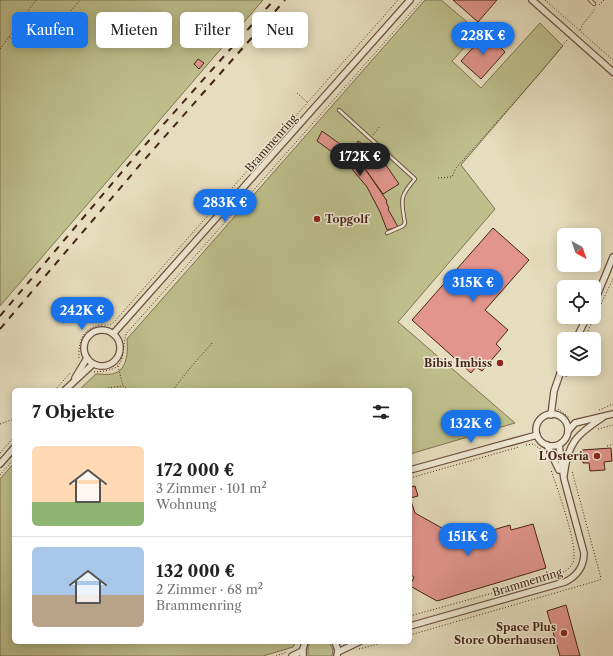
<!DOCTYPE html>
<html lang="de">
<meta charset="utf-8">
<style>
:root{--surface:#fff;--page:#f6f6f6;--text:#222;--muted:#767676;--line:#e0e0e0;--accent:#1a73e8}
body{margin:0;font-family:"Libre Caslon Text",serif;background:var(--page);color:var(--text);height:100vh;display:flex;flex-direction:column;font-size:15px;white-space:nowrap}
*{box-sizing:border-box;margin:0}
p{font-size:13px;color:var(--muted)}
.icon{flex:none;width:22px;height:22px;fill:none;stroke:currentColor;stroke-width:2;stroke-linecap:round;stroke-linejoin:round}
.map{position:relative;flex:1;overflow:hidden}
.panel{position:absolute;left:12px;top:388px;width:400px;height:256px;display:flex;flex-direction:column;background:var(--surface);border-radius:6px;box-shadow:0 2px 10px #0003}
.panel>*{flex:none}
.top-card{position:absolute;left:12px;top:12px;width:400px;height:36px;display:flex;gap:8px}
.needle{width:26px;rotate:140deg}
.fabs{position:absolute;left:557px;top:228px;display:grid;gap:8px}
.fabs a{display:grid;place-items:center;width:44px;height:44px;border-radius:6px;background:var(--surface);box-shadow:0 2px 10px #0003;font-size:20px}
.price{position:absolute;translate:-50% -34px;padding:0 9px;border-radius:14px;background:var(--accent);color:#fff;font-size:13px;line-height:26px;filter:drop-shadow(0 1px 2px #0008)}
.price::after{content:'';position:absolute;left:50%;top:24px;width:12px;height:9px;margin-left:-6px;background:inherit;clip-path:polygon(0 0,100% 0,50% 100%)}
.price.on{background:#222;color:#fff}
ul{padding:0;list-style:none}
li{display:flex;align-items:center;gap:12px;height:100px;padding:0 20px}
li+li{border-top:1px solid var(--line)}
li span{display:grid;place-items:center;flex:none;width:112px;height:80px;border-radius:6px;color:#555}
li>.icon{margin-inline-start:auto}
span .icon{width:48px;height:48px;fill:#fffc;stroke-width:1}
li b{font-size:17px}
h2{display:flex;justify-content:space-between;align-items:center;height:48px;padding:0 20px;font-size:17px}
.chip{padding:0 14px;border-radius:6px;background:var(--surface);box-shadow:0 2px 10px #0003;font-size:14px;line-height:36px}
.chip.on{background:var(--accent);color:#fff}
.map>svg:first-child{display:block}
</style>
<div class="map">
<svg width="613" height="656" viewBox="0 0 613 656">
<rect width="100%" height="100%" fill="#e6ddbe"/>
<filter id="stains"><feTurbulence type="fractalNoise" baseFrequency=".005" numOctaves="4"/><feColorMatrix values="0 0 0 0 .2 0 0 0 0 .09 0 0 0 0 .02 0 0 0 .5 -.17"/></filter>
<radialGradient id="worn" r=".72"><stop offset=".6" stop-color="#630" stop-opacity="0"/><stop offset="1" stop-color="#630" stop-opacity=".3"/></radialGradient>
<g fill="#bdbf8c" stroke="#827252">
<polygon points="0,0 263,0 0,306"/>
<path d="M 425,0 L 441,0 L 479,32 L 452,61 L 481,88 L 540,23 L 563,46 L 461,165 L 495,209 L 398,322 L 515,423 L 410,454 L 410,390 L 79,390 L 96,374 C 101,374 107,375 112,374 C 128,371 128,351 127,339 Z"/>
<polygon points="14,463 14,642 296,642 293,647 263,656 0,656 0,479"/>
<polygon points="311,642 329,642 333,650 332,656 308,656 308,646"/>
</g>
<g fill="#e1958c" stroke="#462418">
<polygon points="453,0 497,0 478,22"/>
<polygon points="486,33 505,52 481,79 461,61"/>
<polygon points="198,59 204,63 199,69 194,64"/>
<polygon points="322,131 351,152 350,154 361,163 387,201 386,202 389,208 388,209 398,227 387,230 380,212 367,187 347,163 317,141"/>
<polygon points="358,141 372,151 375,149 399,184 383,194 361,163 350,154"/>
<polygon points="493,228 529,260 485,310 508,330 496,344 501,349 482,371 476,367 471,373 412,320"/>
<polygon points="611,448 612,461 604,462 605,470 590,471 589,463 583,463 582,450"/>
<polygon points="415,486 418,496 410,498 415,513 467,542 480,538 479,534 510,525 511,530 533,524 546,568 437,601 410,586 414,577 410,574 410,487"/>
<polygon points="566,605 580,656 560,656 547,611"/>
</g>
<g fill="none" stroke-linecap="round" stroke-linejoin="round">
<g stroke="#6e5242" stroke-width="4.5">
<g id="service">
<polyline points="590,0 594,4"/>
<path d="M 339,110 L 415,179 C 399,197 401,200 405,223 L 403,226 L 387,233"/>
</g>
</g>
<g stroke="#6e5242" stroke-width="8">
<g id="minor">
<polyline points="532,0 613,72"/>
<polyline points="594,303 613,257"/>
<circle cx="102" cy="348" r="18"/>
<polyline points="113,334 410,0"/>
<polyline points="576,339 587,317"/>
<polyline points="75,378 87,358"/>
<polyline points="65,390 93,364"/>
<circle cx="552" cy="430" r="16"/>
<polyline points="551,415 554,391 564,362"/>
<polyline points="568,431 575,423 613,414"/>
<polyline points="547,445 559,470"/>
<polyline points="0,464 14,448"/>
<polyline points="410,470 537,435"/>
<path d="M 564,475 C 568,443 576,435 602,418"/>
<path d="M 410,626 L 565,582 C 577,576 584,566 584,553 L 564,479 L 559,445"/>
<polyline points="335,642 338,650 337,656"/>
<polyline points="338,652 359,642"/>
<polyline points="292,656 302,651"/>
<polyline points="303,656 303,649 305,642"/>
</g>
</g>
<g stroke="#462418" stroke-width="1" stroke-dasharray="1 2" stroke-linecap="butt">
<polyline points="545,0 613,60"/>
<polyline points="599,5 604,0"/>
<polyline points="580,30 583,24 595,9"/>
<path d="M 9,37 C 14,40 20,44 26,44 C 43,42 70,13 80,0"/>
<polyline points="0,49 36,0"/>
<polyline points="297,93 307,102"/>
<polyline points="373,135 380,126"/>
<polyline points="438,178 452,177 456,168 541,72 567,40"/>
<polyline points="584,339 613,279"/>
<path d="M 79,358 C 78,342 83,326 102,325 C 107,325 110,326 114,322 L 398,0"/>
<polyline points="118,366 123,386"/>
<path d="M 94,372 C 128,370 120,360 126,334 L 422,0"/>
<polyline points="566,377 569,369"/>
<polyline points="55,390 70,373"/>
<polyline points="93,390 123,386 130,390"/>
<polyline points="173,390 190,368 213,342"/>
<polyline points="558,409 570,418"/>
<polyline points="599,410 613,404"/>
<polyline points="0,424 14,419"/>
<polyline points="598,429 613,425"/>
<polyline points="526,445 533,444 543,451"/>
<polyline points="607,446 613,444"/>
<polyline points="0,453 14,437"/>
<polyline points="0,475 14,459"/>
<polyline points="410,478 519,447"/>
<path d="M 410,616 L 554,576 C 562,573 570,570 573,562 C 579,547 557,488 551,470"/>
<polyline points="410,635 600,580 601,578 572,471"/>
<polyline points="359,649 385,642"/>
<polyline points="276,656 287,652"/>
</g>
<use href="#service" stroke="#efe9d5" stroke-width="2.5"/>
<use href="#minor" stroke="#efe9d5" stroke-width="5.5"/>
<g stroke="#462418" stroke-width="2" stroke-dasharray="7 7" stroke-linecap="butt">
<polyline points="0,316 138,153 274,0"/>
<polyline points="0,329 145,159 285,0"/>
</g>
</g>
<g fill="#8f2418" stroke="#efe9d5" stroke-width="1.5">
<circle cx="317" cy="219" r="4"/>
<circle cx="500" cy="363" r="4"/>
<circle cx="597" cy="456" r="4"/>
<circle cx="564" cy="633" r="4"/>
</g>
<g text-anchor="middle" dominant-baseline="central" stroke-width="3" stroke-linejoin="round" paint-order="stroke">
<g font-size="11" fill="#462418" stroke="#efe9d5">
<text transform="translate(271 143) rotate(-49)">Brammenring</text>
<text transform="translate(527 582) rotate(-17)">Brammenring</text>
</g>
<g font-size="11" font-weight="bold" fill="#462418" stroke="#efe9d5" text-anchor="end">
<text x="325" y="219" text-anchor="start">Topgolf</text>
<text x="492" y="363">Bibis Imbiss</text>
<text x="589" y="456">L'Osteria</text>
<text x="556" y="627">Space Plus<tspan x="556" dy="13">Store Oberhausen</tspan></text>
</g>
</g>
<rect width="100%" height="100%" filter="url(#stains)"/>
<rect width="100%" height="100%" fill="url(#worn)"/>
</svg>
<div class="fabs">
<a><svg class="needle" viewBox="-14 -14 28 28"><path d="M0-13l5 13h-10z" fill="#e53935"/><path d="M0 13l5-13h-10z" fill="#767676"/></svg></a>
<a><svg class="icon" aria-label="locate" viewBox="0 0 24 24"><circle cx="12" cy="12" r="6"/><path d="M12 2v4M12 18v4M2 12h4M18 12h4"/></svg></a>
<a><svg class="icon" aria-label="layers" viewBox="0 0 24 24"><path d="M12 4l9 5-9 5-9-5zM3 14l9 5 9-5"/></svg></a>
</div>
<b class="price" style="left:483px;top:56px">228K €</b>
<b class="price on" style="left:360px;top:177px">172K €</b>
<b class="price" style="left:225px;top:223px">283K €</b>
<b class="price" style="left:473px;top:303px">315K €</b>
<b class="price" style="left:82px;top:331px">242K €</b>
<b class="price" style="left:471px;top:444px">132K €</b>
<b class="price" style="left:468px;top:557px">151K €</b>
<div class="top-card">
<a class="chip on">Kaufen</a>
<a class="chip">Mieten</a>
<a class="chip">Filter</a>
<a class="chip">Neu</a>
</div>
<section class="panel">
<h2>7 Objekte<svg class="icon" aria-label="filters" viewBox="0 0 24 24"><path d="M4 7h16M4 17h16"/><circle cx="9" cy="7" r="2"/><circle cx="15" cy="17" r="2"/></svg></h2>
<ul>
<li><span style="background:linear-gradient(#ffd9b3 70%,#8fb573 0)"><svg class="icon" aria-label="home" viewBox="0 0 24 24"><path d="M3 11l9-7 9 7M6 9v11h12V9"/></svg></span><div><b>172 000 €</b><p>3 Zimmer · 101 m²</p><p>Wohnung</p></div></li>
<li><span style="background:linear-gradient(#a9c7e8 60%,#b9a48a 0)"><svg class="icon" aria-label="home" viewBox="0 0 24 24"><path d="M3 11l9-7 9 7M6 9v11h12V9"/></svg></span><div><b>132 000 €</b><p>2 Zimmer · 68 m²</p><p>Brammenring</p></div></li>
</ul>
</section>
</div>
